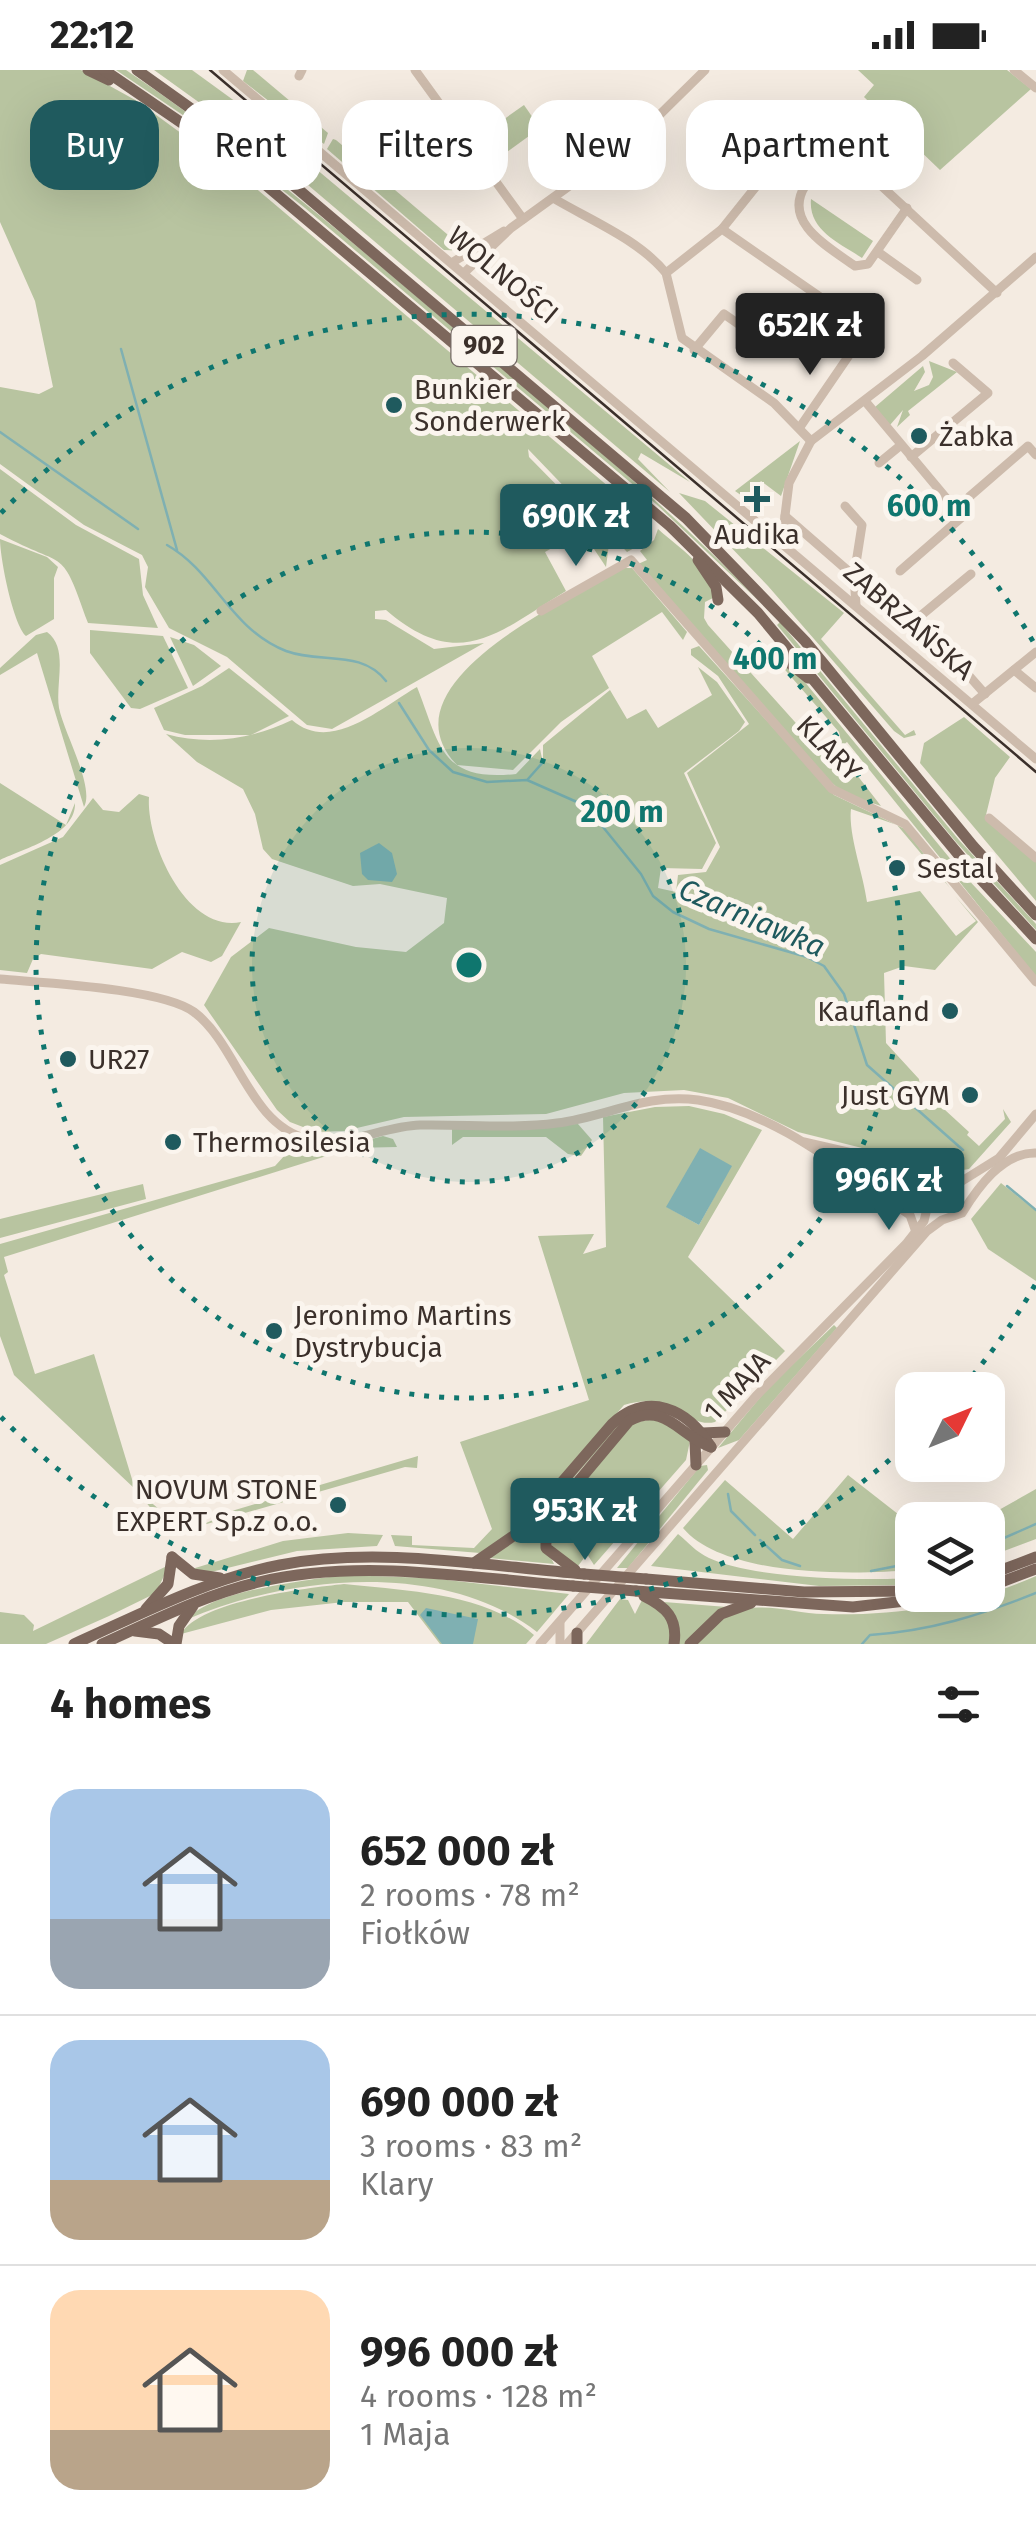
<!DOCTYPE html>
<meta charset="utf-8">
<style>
:root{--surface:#fff;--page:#f6f6f6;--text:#222;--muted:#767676;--line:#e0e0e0;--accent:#1f5a5e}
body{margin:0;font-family:"Fira Sans",sans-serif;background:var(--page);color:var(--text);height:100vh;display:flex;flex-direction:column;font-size:38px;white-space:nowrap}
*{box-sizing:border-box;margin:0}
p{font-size:32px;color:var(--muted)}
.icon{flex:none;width:55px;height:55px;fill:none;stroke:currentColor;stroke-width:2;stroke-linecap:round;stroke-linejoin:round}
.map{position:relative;height:1574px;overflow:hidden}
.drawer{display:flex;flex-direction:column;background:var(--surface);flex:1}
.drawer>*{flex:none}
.hud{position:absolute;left:30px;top:30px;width:978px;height:90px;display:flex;gap:20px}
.needle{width:65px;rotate:47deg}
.tools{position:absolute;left:895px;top:1302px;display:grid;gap:20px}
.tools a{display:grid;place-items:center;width:110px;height:110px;border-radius:20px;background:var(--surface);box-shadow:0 10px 40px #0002;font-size:50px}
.price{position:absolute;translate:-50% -85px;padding:0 22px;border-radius:10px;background:var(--accent);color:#fff;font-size:32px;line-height:65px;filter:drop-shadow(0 2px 5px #0008)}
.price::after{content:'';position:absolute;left:50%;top:60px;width:30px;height:22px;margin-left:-15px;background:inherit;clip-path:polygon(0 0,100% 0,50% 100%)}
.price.on{background:#222;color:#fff}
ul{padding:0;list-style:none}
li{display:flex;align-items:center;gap:30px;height:250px;padding:0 50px}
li+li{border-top:2px solid var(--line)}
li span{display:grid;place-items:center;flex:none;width:280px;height:200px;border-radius:30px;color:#555}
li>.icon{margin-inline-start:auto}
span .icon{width:120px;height:120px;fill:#fffc;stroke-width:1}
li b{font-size:42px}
h2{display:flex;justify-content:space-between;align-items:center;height:120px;padding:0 50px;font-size:42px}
.chip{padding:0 35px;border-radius:30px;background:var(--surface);box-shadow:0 10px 40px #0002;font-size:35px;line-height:90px}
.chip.on{background:var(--accent);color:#fff}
.status{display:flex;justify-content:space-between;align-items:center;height:70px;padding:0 50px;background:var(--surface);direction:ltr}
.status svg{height:28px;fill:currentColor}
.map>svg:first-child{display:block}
</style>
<div class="status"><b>22:12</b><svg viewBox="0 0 49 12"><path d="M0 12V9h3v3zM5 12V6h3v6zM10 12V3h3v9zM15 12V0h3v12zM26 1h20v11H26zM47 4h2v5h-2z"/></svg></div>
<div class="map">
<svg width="1036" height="1574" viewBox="0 0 1036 1574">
<rect width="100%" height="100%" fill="#f4ebe1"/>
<g fill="#b8c4a0" fill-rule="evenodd">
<path d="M 0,0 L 81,0 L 137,31 L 252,115 L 622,428 L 617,441 L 645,472 L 627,482 L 528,379 L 529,387 L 586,445 L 564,423 L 537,436 L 518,417 L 538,443 L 563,428 L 583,452 L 588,450 L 609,474 L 606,497 L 582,461 L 545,482 L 566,521 C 497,563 459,603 386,540 L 375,541 L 375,549 L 386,550 L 434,579 L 484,573 L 332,659 L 307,655 L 227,587 L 169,558 L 145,517 L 148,497 L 142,485 L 84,455 L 0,394 L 0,317 L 39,324 L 53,317 L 35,231 L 0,152 Z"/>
<path d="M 116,0 L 126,0 C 244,79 352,172 461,264 C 565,351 668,436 762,534 L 656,434 L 305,138 L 211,64 Z"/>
<polygon points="154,0 192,0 236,32 690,412 641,383 638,389 670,422 275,87"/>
<polygon points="247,0 253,0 328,63 324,74 243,11"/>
<polygon points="858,0 1007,0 1031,19 940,100 864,27 874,15"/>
<polygon points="524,35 540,58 500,87 483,64"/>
<polygon points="333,69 336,70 467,181 444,180 327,79"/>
<path d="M 811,129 L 873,171 L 862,188 C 839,173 808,160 811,129 Z"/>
<polygon points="929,291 957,302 908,341 910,345 897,357 903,340 890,355 875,337 923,296 925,302 914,321 929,315 933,307"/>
<polygon points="800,371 781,426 761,411 749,425 751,432 735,421"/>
<path d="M 0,399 L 76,455 L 139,489 L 143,525 L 158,558 L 88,553 C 60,474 69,501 0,464 Z"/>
<polygon points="679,423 705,431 844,543 821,569 905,665 914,660 916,665 904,668 894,661 768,516"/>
<path d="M 658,459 C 678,477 712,498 713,528 L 705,532 L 704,548 L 708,555 L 821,681 L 845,700 L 850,696 L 881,736 L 843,723 L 830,711 L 638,494 L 647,490 L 640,481 L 654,470 Z"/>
<path d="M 0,469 L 47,487 L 58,497 L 54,508 L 54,549 L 26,566 C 13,554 0,488 0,469 Z"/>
<path d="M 621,498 L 632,498 L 687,562 L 683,570 L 662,542 L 592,586 L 609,618 L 561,652 L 513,700 L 457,695 C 379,614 568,530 621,498 Z"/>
<polygon points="780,552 959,770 1036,854 1036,860 956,772 777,555"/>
<polygon points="90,560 163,566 188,618 140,639 131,638 90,583"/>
<path d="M 47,562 C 69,578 55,613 59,638 C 64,663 95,717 84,737 L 37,583 L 0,605 L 0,598 L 36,565 Z"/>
<polygon points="170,567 194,575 221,596 193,616"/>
<path d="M 699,576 L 834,725 L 905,759 L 950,818 L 897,755 L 851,739 C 848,764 863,803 867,832 L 920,821 L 956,866 L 976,851 L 955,826 L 978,852 L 935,900 L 904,896 L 884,903 L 886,973 L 919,1009 L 920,1017 L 969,1062 L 967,1065 L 979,1076 L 1005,1049 L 1003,1039 L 1011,1052 L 969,1099 L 933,1105 L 878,1082 L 798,1062 L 728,1028 L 684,1020 L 624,1023 L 546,1044 L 404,1047 L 344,1061 L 316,1062 L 290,1052 L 277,1040 L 204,935 L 231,887 L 269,858 L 356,877 L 406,882 L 444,853 L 447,828 L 380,814 L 353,816 L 272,789 L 263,779 L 255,744 L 243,719 L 197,692 L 166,664 C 210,676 252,669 292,650 C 331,684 380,638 417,617 C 440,675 440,712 516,704 L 540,679 L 543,693 L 543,675 L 610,620 L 627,649 L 646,639 L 658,658 L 712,625 L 698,597 L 717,612 L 745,652 L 739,661 L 684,703 L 716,773 L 702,799 L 661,798 L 658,818 L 676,822 L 678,805 L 706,802 L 720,777 L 687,703 L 749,654 L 718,606 L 691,585 L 691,579 Z"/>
<polygon points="780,594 799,605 962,803 1036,882 1036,907 847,672 842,676 839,662"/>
<polygon points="229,598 289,646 251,665 185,665 164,660 154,638 202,616"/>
<polygon points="964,647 1010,687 995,708 985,749 1036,792 1036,831 920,693 924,673"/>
<path d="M 0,713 L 66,755 L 75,733 C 76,765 25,778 0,790 Z"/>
<path d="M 139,724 L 149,727 C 146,770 185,863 241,852 L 222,886 L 211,892 L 182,882 L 152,899 L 41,884 L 33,889 L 27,903 L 0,900 L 0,795 L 63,767 L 93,728 L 103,740 L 119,742 Z"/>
<path d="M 689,1036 L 724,1044 L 762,1060 L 688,1187 L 785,1281 L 715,1352 C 686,1359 675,1319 624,1335 L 515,1462 L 480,1483 L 395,1476 L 391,1465 L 412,1466 L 412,1475 L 474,1478 L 492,1459 L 460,1372 L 589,1330 L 538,1166 L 594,1164 L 583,1184 L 606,1177 L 603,1047 L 655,1037 ZM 731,1096 L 699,1155 L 667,1137 Z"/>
<polygon points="578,1054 592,1070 581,1086 568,1084 546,1067 463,1067 452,1075 452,1057"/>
<polygon points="383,1066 393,1069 397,1077 352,1078 4,1187 8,1202 4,1205 35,1304 94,1284 135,1419 178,1455 195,1458 235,1440 418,1386 417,1398 405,1397 172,1464 135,1419 14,1305 0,1266 0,1174 275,1096 295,1074 342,1077"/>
<polygon points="1001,1113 1036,1141 1036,1211 988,1179 971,1149"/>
<polygon points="143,1114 146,1129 0,1168 0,1149"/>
<polygon points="834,1255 837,1258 739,1370 718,1378 768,1318"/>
<polygon points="660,1342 616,1359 550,1435 540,1465 554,1494 489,1488 515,1471 617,1354"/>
<polygon points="659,1348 690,1371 686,1390 594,1495 587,1484 578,1496 553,1481 547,1455 632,1353"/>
<polygon points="707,1395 708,1400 628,1498 617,1498 700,1396"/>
<path d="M 848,1405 L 912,1455 L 912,1500 C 852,1505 724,1507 683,1458 L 725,1410 L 793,1469 Z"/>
<polygon points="1036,1419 1036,1469 988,1487 988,1450 981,1450"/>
<polygon points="348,1463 383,1465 377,1476 297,1481 207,1503 192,1499 283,1471"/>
<path d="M 678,1464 C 688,1472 696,1482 709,1488 C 754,1509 862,1511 912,1508 L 912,1515 L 819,1516 L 651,1496 Z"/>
<polygon points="169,1495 156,1523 109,1546 46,1574 0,1574 0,1542 24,1545 34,1555 33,1561"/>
<path d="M 342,1505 L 430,1508 L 569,1524 L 537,1562 C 444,1490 290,1505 188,1549 C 212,1520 306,1511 342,1505 Z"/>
<path d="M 1036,1506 L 1036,1574 L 696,1574 C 711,1559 724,1543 746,1539 C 771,1534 799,1544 824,1544 C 897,1546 970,1535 1036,1506 Z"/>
<path d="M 344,1514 C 406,1521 484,1522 534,1565 L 526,1574 L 440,1574 L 408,1532 L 344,1532 L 271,1540 L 181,1564 C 199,1531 307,1518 344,1514 Z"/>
<polygon points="620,1529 628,1530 635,1544 642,1530 655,1535 670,1552 670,1574 586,1574"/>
<polygon points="664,1532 727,1537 685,1574 677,1574 672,1541"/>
</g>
<g fill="#7fb0b2">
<polygon points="379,773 392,783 397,804 392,812 368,810 362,804 360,783"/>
<polygon points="700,1078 732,1096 699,1155 666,1137"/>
<polygon points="426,1538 478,1549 473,1574 442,1574 420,1545"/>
</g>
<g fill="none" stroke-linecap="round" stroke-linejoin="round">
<g stroke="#7fb0b2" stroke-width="2.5">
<polyline points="121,279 177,480"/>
<polyline points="0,362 138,459"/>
<path d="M 167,475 C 215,502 230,559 286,581 C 321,594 361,579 386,611"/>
<polyline points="399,633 429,680 453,702 487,712 527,710 586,736 641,804 653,826 673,842 709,859 807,887 824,896 844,924 867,995 963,1080"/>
<polyline points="528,709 544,691"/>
<polyline points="1007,1116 1036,1140"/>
<polyline points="728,1424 731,1441 755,1465"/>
<polyline points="760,1470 782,1490 800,1496"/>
<polyline points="988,1475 1036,1454"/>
<polyline points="871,1501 912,1493"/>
<path d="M 862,1574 L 870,1565 C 930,1561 981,1545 1036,1523"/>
</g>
<g stroke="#cdbbac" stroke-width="9">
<polyline points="223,0 1036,689"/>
<polyline points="415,0 523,149"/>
<polyline points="1014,0 1036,18"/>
<polyline points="299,6 302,0"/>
<path d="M 805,116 C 782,153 830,178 855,196 L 868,194 L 907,138"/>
<path d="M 553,128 C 590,150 638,169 666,203 L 682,268 L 774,333 L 811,371"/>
<polyline points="722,159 774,94 805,116 834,72 997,223"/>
<polyline points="878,182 917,210"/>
<polyline points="453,192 504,161"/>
<polyline points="465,202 511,158 637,67 705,0"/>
<polyline points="666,203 722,159 849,247 841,260"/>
<polyline points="849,247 871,262"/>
<polyline points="694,280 724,244 760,269 771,254 788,265"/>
<polyline points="865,331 962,447 900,501"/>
<polyline points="800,357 852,281"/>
<polyline points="911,387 988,323 953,293"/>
<polyline points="879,393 901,375"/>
<polyline points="969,427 1028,376 1036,385"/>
<polyline points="845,436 862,455 854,506"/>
<polyline points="785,446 854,506 856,535"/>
<polyline points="782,470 789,413 811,371 922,286 1036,187"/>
<polyline points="971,504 918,548 985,624"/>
<polyline points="541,541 631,490 832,719 905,754 1036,912"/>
<polyline points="1014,600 1036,618"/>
<polyline points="972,634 1036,582"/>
<polyline points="989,748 1036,788"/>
<path d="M 0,909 C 44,913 161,918 194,942 C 238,975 249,1055 308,1069 C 345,1079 382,1056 420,1055 C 465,1054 513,1059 557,1053 C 606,1047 645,1023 698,1030 C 775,1041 847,1103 910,1145 L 916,1162"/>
<polyline points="804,1072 878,1089 934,1112 962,1111 999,1088 1036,1044"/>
<polyline points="540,1574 756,1326 906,1174 924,1151 930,1126 941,1112"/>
<polyline points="560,1574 560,1553"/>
<path d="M 567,1574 L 927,1161 L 942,1150 L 962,1143 C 977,1119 1002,1082 1036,1083"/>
</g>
<g stroke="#7d675c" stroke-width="11">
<polyline points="88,0 109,10"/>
<polyline points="104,0 236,90 670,456 758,543 963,790 1036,869"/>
<polyline points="137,0 267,93 686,448 805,571 973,776 1036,845"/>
<polyline points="698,490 716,517 718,530"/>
<polyline points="773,590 788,592 808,608"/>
<polyline points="703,1363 725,1362"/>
<polyline points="695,1372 696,1395"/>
<polyline points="172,1487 193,1504 220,1508"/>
<path d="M 474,1493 L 519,1462 L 612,1354 C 648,1321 687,1338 711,1377"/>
<path d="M 575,1500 L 546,1478 L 546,1450 L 629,1351 C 665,1331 681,1367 711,1377"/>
<polyline points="988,1505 1036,1487"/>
<polyline points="646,1509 804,1522 912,1521"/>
<polyline points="988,1517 1036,1499"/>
<polyline points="636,1521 853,1537 958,1525"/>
<path d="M 644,1526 C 666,1537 678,1548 674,1574"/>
<polyline points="146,1539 168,1514 172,1487"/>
<polyline points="135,1561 159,1564 174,1574"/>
<path d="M 74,1574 C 141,1544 207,1509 280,1495 C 378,1476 485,1496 584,1504"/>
<path d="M 102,1574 C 153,1551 204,1525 259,1512 C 362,1488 469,1508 573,1516"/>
<polyline points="176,1574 179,1556 193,1536"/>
<polyline points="577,1574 577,1563"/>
<polyline points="690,1574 721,1544 751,1533"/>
</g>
<polyline stroke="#3b302b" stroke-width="2.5" points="210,0 1036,702"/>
<g stroke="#7d675c" stroke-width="11">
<polyline points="584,1504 646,1509"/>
<polyline points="573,1516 636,1521"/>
</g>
</g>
<circle cx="469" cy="895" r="217" fill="#0f766e" fill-opacity=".12"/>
<g fill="none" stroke="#0f766e" stroke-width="5" stroke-dasharray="5 10">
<circle cx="469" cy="895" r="217"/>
<circle cx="469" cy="895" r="433"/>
<path d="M1035 1215A650 650 0 0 1 963 1317M912 1370A650 650 0 0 1 1 1347M1 443A650 650 0 0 1 1035 575"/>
</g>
<g fill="#1f5a5e" stroke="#fbf5ee" stroke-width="4">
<circle cx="394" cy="335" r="10"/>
<circle cx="919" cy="366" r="10"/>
<path d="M752 414h10v10h10v10h-10v10h-10v-10h-10v-10h10z"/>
<circle cx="897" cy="798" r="10"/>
<circle cx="950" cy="941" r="10"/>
<circle cx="68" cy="989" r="10"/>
<circle cx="970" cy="1025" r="10"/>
<circle cx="173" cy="1072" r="10"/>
<circle cx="274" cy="1261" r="10"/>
<circle cx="338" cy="1435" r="10"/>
</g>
<g text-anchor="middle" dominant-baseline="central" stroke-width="10" stroke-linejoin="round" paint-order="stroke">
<rect fill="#fbf5ee" stroke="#756b66" stroke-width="2.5" x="451.5" y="256" width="65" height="40" rx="8"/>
<g font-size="25" font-weight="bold" fill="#3b302b">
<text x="484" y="276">902</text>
</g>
<g font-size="28" fill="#3b302b" stroke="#fbf5ee">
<text transform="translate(503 205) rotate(40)">WOLNOŚCI</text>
<text transform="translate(909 551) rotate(41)">ZABRZAŃSKA</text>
<text transform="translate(829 678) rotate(45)">KLARY</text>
<text transform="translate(737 1316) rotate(-47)">1 MAJA</text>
</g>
<g font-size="28" fill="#3b302b" stroke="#fbf5ee" text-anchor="start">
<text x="414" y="319">Bunkier<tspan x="414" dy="32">Sonderwerk</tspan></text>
<text x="939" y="366">Żabka</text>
<text x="757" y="464" text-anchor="middle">Audika</text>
<text x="917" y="798">Sestal</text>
<text x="930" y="941" text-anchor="end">Kaufland</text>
<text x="88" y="989">UR27</text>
<text x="950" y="1025" text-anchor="end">Just GYM</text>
<text x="193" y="1072">Thermosilesia</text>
<text x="294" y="1245">Jeronimo Martins<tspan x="294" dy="32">Dystrybucja</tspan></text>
<text x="318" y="1419" text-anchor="end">NOVUM STONE<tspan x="318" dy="32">EXPERT Sp.z o.o.</tspan></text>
</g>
<g font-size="30" font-style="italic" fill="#1f5a5e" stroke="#fbf5ee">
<text transform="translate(752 848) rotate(23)">Czarniawka</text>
</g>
</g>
<circle cx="469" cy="895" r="15" fill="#0f766e" stroke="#fbf5ee" stroke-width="5"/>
<g font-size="30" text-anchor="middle" font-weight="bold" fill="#0f766e" stroke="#fbf5ee" stroke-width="10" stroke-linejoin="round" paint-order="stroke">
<text x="929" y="446">600 m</text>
<text x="775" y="599">400 m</text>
<text x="622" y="752">200 m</text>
</g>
</svg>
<div class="tools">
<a><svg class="needle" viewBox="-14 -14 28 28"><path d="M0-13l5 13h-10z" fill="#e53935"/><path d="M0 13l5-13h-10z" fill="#767676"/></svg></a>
<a><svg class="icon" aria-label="layers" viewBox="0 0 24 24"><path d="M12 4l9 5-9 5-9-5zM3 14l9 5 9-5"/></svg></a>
</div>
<b class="price on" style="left:810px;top:308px">652K zł</b>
<b class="price" style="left:576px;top:499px">690K zł</b>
<b class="price" style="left:889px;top:1163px">996K zł</b>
<b class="price" style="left:585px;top:1493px">953K zł</b>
<div class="hud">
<a class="chip on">Buy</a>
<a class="chip">Rent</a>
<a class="chip">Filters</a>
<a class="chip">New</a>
<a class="chip">Apartment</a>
</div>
</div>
<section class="drawer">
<h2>4 homes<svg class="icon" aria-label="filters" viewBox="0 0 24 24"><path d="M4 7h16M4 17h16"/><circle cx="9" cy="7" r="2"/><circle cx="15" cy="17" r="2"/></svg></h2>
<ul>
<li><span style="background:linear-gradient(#a9c7e8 65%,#9aa5b1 0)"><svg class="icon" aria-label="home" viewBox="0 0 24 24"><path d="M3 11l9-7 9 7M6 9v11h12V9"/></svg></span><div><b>652 000 zł</b><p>2 rooms · 78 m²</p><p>Fiołków</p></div></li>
<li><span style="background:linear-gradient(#a9c7e8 70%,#b9a48a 0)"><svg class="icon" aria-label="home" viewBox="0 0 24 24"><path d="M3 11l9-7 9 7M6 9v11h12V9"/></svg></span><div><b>690 000 zł</b><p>3 rooms · 83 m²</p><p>Klary</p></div></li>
<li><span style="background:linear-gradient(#ffd9b3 70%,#b9a48a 0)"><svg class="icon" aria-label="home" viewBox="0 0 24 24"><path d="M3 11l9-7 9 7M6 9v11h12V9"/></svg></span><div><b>996 000 zł</b><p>4 rooms · 128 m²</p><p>1 Maja</p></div></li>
</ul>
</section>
